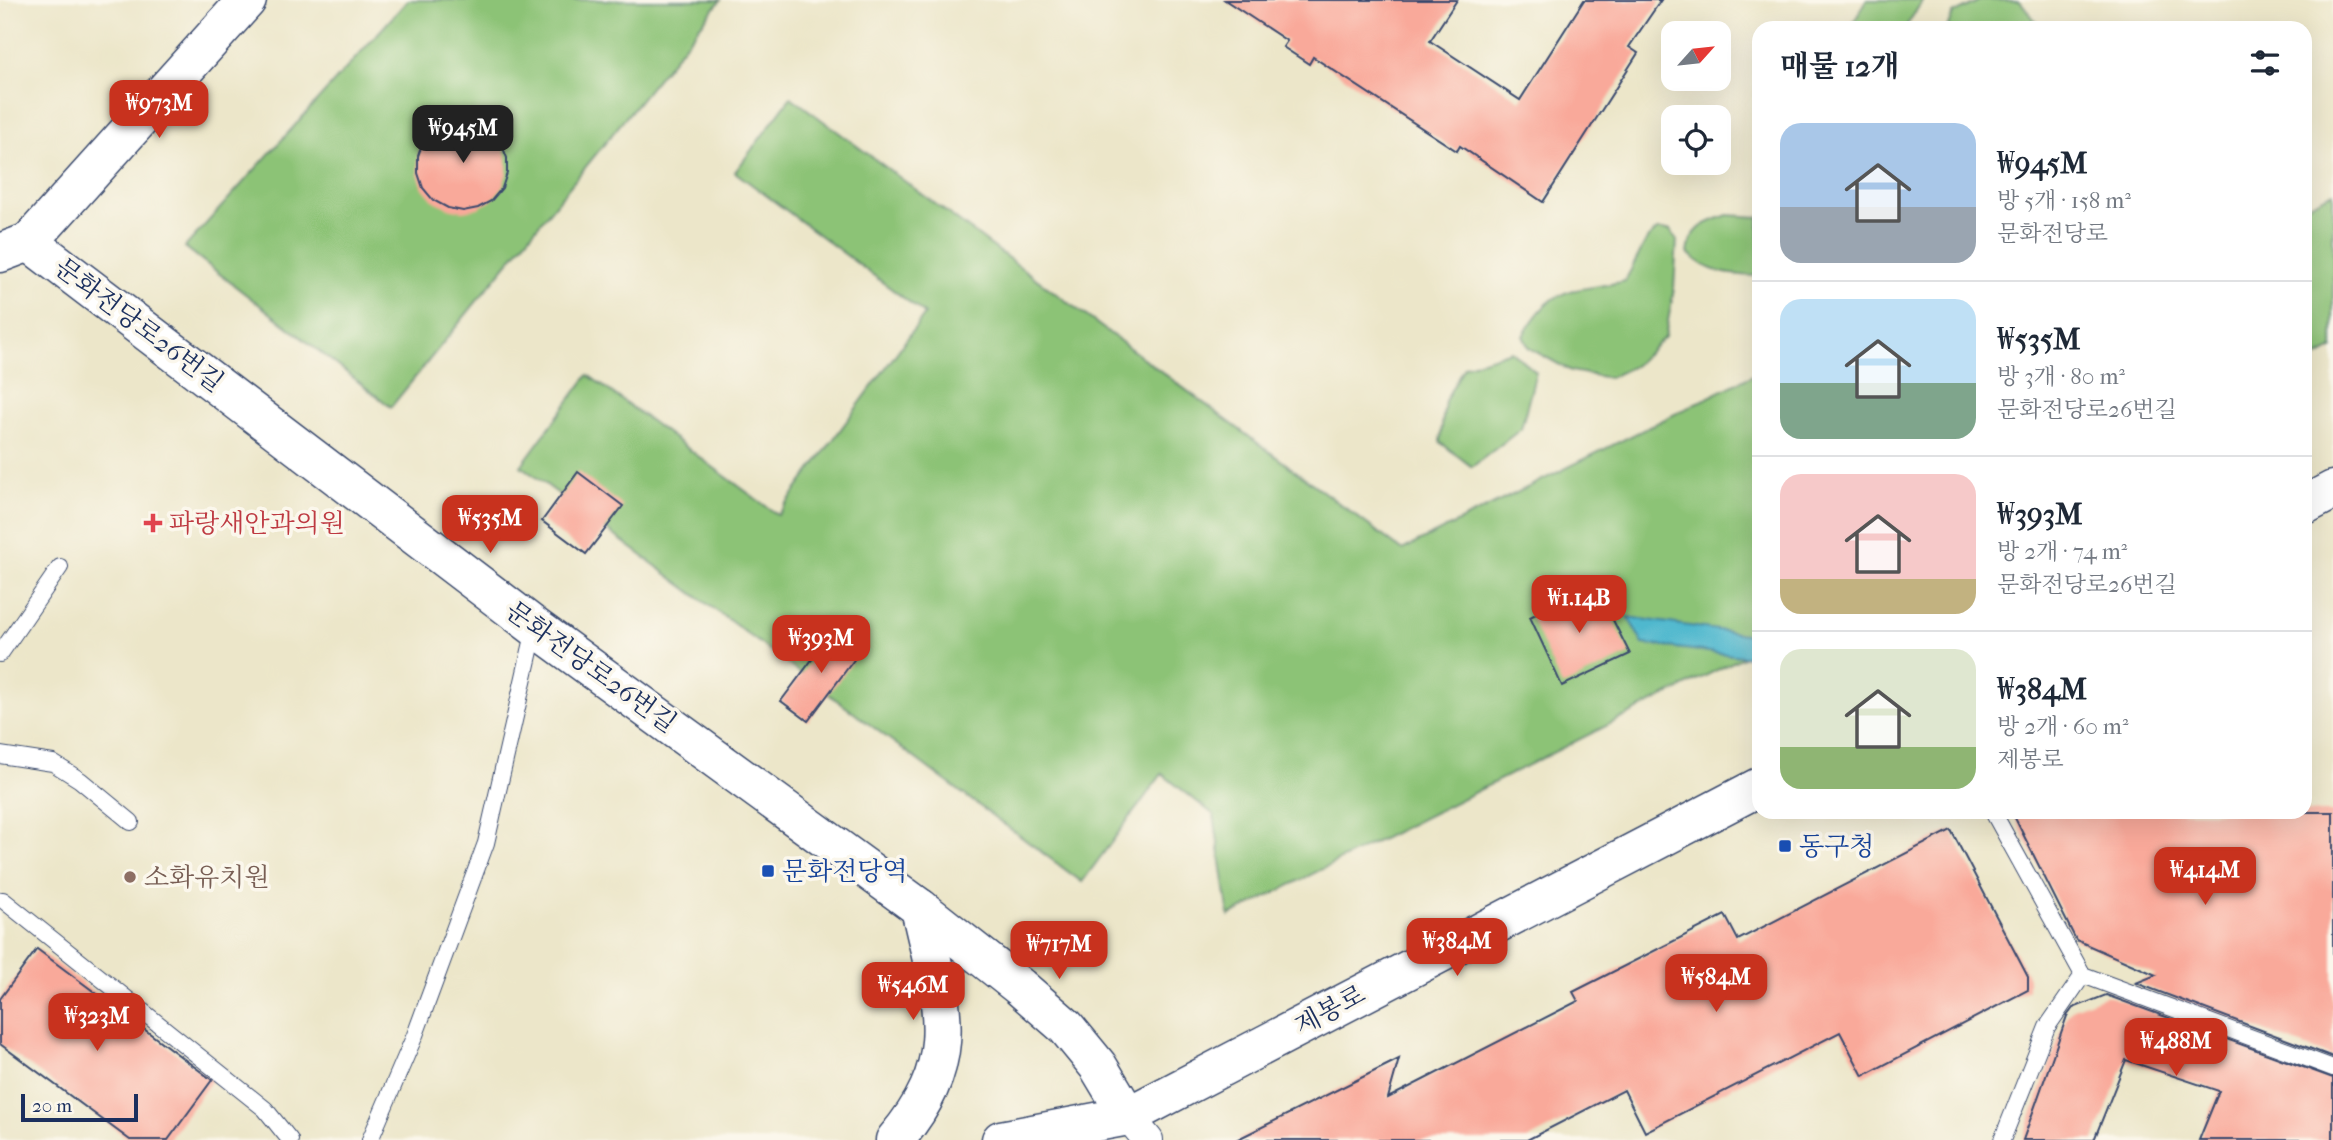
<!DOCTYPE html>
<html lang="ko">
<meta charset="utf-8">
<style>
:root{--surface:#fff;--page:#f2f2f3;--text:#1f2937;--muted:#747a83;--line:#e0e1e3;--accent:#c8321e}
body{margin:0;font-family:"IM FELL French Canon","Noto Serif KR",serif;background:var(--page);color:var(--text);height:100vh;display:flex;flex-direction:column;font-size:26px;white-space:nowrap}
*{box-sizing:border-box;margin:0}
p{font-size:23px;color:var(--muted)}
.icon{flex:none;width:38px;height:38px;fill:none;stroke:currentColor;stroke-width:2;stroke-linecap:round;stroke-linejoin:round}
.map{position:relative;flex:1;overflow:hidden}
.side{position:absolute;left:1752px;top:21px;width:560px;height:798px;display:flex;flex-direction:column;background:var(--surface);border-radius:21px;box-shadow:0 7px 28px #0002}
.side>*{flex:none}
.needle{width:46px;rotate:63deg}
.tools{position:absolute;left:1661px;top:21px;display:grid;gap:14px}
.tools a{display:grid;place-items:center;width:70px;height:70px;border-radius:14px;background:var(--surface);box-shadow:0 7px 28px #0002;font-size:35px}
.scale{position:absolute;left:21px;bottom:18px;width:117px;box-sizing:border-box;padding-left:7px;border:4px solid #1b2f5e;border-top:0;font-size:19px;line-height:24px;white-space:nowrap;color:#1b2f5e;-webkit-text-stroke:5px #fbf7ec;paint-order:stroke}
.price{position:absolute;translate:-50% -60px;padding:0 16px;border-radius:14px;background:var(--accent);color:#fff;font-size:23px;line-height:46px;filter:drop-shadow(0 2px 4px #0008)}
.price::after{content:'';position:absolute;left:50%;top:42px;width:21px;height:16px;margin-left:-10px;background:inherit;clip-path:polygon(0 0,100% 0,50% 100%)}
.price.on{background:#222;color:#fff}
ul{padding:0;list-style:none}
li{display:flex;align-items:center;gap:21px;height:175px;padding:0 28px}
li+li{border-top:2px solid var(--line)}
li span{display:grid;place-items:center;flex:none;width:196px;height:140px;border-radius:21px;color:#555}
li>.icon{margin-inline-start:auto}
span .icon{width:84px;height:84px;fill:#fffc;stroke-width:1}
li b{font-size:30px}
h2{display:flex;justify-content:space-between;align-items:center;height:84px;padding:0 28px;font-size:30px}
.map>svg:first-child{display:block}
</style>
<div class="map">
<svg width="2333" height="1140" viewBox="0 0 2333 1140">
<rect width="100%" height="100%" fill="#fbf7ec"/>
<filter id="ink" filterUnits="userSpaceOnUse"><feTurbulence type="fractalNoise" baseFrequency=".0143" numOctaves="2"/><feDisplacementMap in="SourceGraphic" scale="14" xChannelSelector="R" yChannelSelector="G"/><feConvolveMatrix kernelMatrix="1 2 1 2 8 2 1 2 1" color-interpolation-filters="sRGB"/></filter>
<filter id="wash" filterUnits="userSpaceOnUse"><feTurbulence type="fractalNoise" baseFrequency=".00686" numOctaves="4" result="noise"/><feDisplacementMap in="SourceGraphic" scale="28" xChannelSelector="R" yChannelSelector="G"/><feGaussianBlur stdDeviation="1.57" result="paint"/><feColorMatrix in="noise" values="0 0 0 0 0 0 0 0 0 0 0 0 0 0 0 0 0 1.4 0 .05"/><feComposite in="paint" operator="in"/></filter>
<g filter="url(#wash)">
<rect width="100%" height="100%" fill="#ece6c9"/>
<g fill="#8cc376" stroke="#54796a" stroke-width="2">
<polygon points="408,0 721,0 391,407 185,247"/>
<polygon points="1867,0 1923,0 1905,28 1850,28"/>
<polygon points="1981,0 2020,1 2041,28 1947,28 1953,14"/>
<polygon points="791,97 1402,550 1759,372 1759,649 1229,916 1214,815 1162,774 1082,882 521,466 588,375 778,515 925,314 735,172"/>
<polygon points="2333,192 2333,349 2305,364 2305,206"/>
<path d="M 1728,215 L 1759,217 L 1759,276 C 1730,275 1709,274 1688,253 C 1691,227 1705,223 1728,215 Z"/>
<path d="M 1657,230 L 1670,230 L 1677,240 L 1674,289 L 1665,337 L 1634,366 L 1609,378 L 1571,371 L 1529,348 L 1523,336 C 1555,280 1573,294 1625,281 L 1647,239 Z"/>
<polygon points="1511,351 1536,372 1521,429 1472,467 1440,442 1445,401 1464,366"/>
</g>
<polygon fill="#50b8ce" stroke="#367496" stroke-width="2" points="1628,617 1759,636 1759,658 1643,644"/>
<g id="blocks">
<g fill="#f9a99a">
<polygon points="1225,0 1457,0 1430,41 1520,100 1584,0 1661,0 1629,47 1638,53 1543,202 1460,146 1457,151 1313,57 1309,64 1283,47 1287,41"/>
<polygon points="481,117 501,143 507,158 507,173 502,188 491,201 478,208 463,211 448,208 433,200 423,188 418,173 418,156 423,142 433,130 447,123"/>
<polygon points="578,472 623,506 586,554 542,521"/>
<polygon points="1595,584 1630,654 1562,686 1530,617"/>
<polygon points="835,629 862,649 808,721 781,701"/>
<polygon points="2012,812 2333,812 2333,1057 2136,983 2156,975 2076,940"/>
<polygon points="1951,830 2028,977 2028,990 1863,1076 1840,1032 1645,1132 1624,1090 1527,1140 1236,1140 1399,1059 1388,1098 1578,1001 1573,992 1725,915 1738,940"/>
<polygon points="37,949 212,1080 168,1140 130,1140 0,1044 0,999"/>
<polygon points="2106,995 2333,1078 2333,1140 2199,1140 2219,1091 2126,1060 2094,1140 2023,1140 2067,1016 2073,1008"/>
</g>
</g>
</g>
<g filter="url(#ink)">
<use href="#blocks" fill-opacity="0" stroke="#3a4a6e" stroke-width="2"/>
<g fill="none" stroke-linecap="round" stroke-linejoin="round">
<g stroke="#3a4a6e" stroke-width="18">
<g id="lane">
<polyline points="0,654 60,567"/>
<polyline points="0,755 53,763 80,780 131,822"/>
<polyline points="1993,812 2083,975 2333,1068"/>
<polyline points="3,900 265,1109 290,1140"/>
<polyline points="370,1140 415,1035 486,843 535,629"/>
<polyline points="2002,1140 2047,1027 2083,975"/>
</g>
</g>
<g stroke="#3a4a6e" stroke-width="32">
<polyline id="street" points="1128,1116 1148,1140"/>
</g>
<g stroke="#3a4a6e" stroke-width="41">
<g id="secondary">
<polyline points="29,242 535,627 920,908 1020,987 1066,1027 1098,1066 1128,1116"/>
<polyline points="0,253 29,242 247,0"/>
<polyline points="2305,505 2333,490"/>
<path d="M 895,1140 C 965,1058 941,1003 920,908"/>
<polyline points="1001,1140 1128,1116 1759,787"/>
</g>
</g>
<use href="#lane" stroke="#fff" stroke-width="16"/>
<use href="#street" stroke="#fff" stroke-width="30"/>
<use href="#secondary" stroke="#fff" stroke-width="38"/>
</g>
</g>
<path fill="#e0444e" stroke="#fbf7ec" stroke-width="2.5" d="M149.5 512.5h7v7h7v7h-7v7h-7v-7h-7v-7h7z"/>
<g fill="#1a4fb4" stroke="#fbf7ec" stroke-width="2.5">
<rect x="1778" y="839" width="14" height="14" rx="3.5"/>
<rect x="761" y="864" width="14" height="14" rx="3.5"/>
</g>
<circle fill="#8d6e63" stroke="#fbf7ec" stroke-width="2.5" cx="130" cy="877" r="7"/>
<g text-anchor="middle" dominant-baseline="central" stroke-width="7" stroke-linejoin="round" paint-order="stroke">
<g font-size="26" fill="#1b2f5e" stroke="#fbf7ec">
<text transform="translate(139 325) rotate(37)">문화전당로26번길</text>
<text transform="translate(591 667) rotate(36)">문화전당로26번길</text>
<text transform="translate(1330 1010) rotate(-28)">제봉로</text>
</g>
<g font-size="26" fill="#be3a42" stroke="#fbf7ec" text-anchor="start">
<text x="169" y="523">파랑새안과의원</text>
</g>
<g font-size="26" fill="#164399" stroke="#fbf7ec" text-anchor="start">
<text x="1799" y="846">동구청</text>
<text x="782" y="871">문화전당역</text>
</g>
<g font-size="26" fill="#785e54" stroke="#fbf7ec" text-anchor="start">
<text x="144" y="877">소화유치원</text>
</g>
</g>
</svg>
<div class="tools">
<a><svg class="needle" viewBox="-14 -14 28 28"><path d="M0-13l5 13h-10z" fill="#e53935"/><path d="M0 13l5-13h-10z" fill="#747a83"/></svg></a>
<a><svg class="icon" aria-label="locate" viewBox="0 0 24 24"><circle cx="12" cy="12" r="6"/><path d="M12 2v4M12 18v4M2 12h4M18 12h4"/></svg></a>
</div>
<div class="scale">20 m</div>
<b class="price" style="left:159px;top:140px">₩973M</b>
<b class="price on" style="left:463px;top:165px">₩945M</b>
<b class="price" style="left:490px;top:555px">₩535M</b>
<b class="price" style="left:1579px;top:635px">₩1.14B</b>
<b class="price" style="left:821px;top:675px">₩393M</b>
<b class="price" style="left:2205px;top:907px">₩414M</b>
<b class="price" style="left:1457px;top:978px">₩384M</b>
<b class="price" style="left:1059px;top:981px">₩717M</b>
<b class="price" style="left:1716px;top:1014px">₩584M</b>
<b class="price" style="left:913px;top:1022px">₩546M</b>
<b class="price" style="left:97px;top:1053px">₩323M</b>
<b class="price" style="left:2176px;top:1078px">₩488M</b>
<section class="side">
<h2>매물 12개<svg class="icon" aria-label="filters" viewBox="0 0 24 24"><path d="M4 7h16M4 17h16"/><circle cx="9" cy="7" r="2"/><circle cx="15" cy="17" r="2"/></svg></h2>
<ul>
<li><span style="background:linear-gradient(#a9c7e8 60%,#9aa5b1 0)"><svg class="icon" aria-label="home" viewBox="0 0 24 24"><path d="M3 11l9-7 9 7M6 9v11h12V9"/></svg></span><div><b>₩945M</b><p>방 5개 · 158 m²</p><p>문화전당로</p></div></li>
<li><span style="background:linear-gradient(#bfe0f5 60%,#7fa58c 0)"><svg class="icon" aria-label="home" viewBox="0 0 24 24"><path d="M3 11l9-7 9 7M6 9v11h12V9"/></svg></span><div><b>₩535M</b><p>방 3개 · 80 m²</p><p>문화전당로26번길</p></div></li>
<li><span style="background:linear-gradient(#f6c9c9 75%,#c2b280 0)"><svg class="icon" aria-label="home" viewBox="0 0 24 24"><path d="M3 11l9-7 9 7M6 9v11h12V9"/></svg></span><div><b>₩393M</b><p>방 2개 · 74 m²</p><p>문화전당로26번길</p></div></li>
<li><span style="background:linear-gradient(#dfe7d0 70%,#8fb573 0)"><svg class="icon" aria-label="home" viewBox="0 0 24 24"><path d="M3 11l9-7 9 7M6 9v11h12V9"/></svg></span><div><b>₩384M</b><p>방 2개 · 60 m²</p><p>제봉로</p></div></li>
</ul>
</section>
</div>
